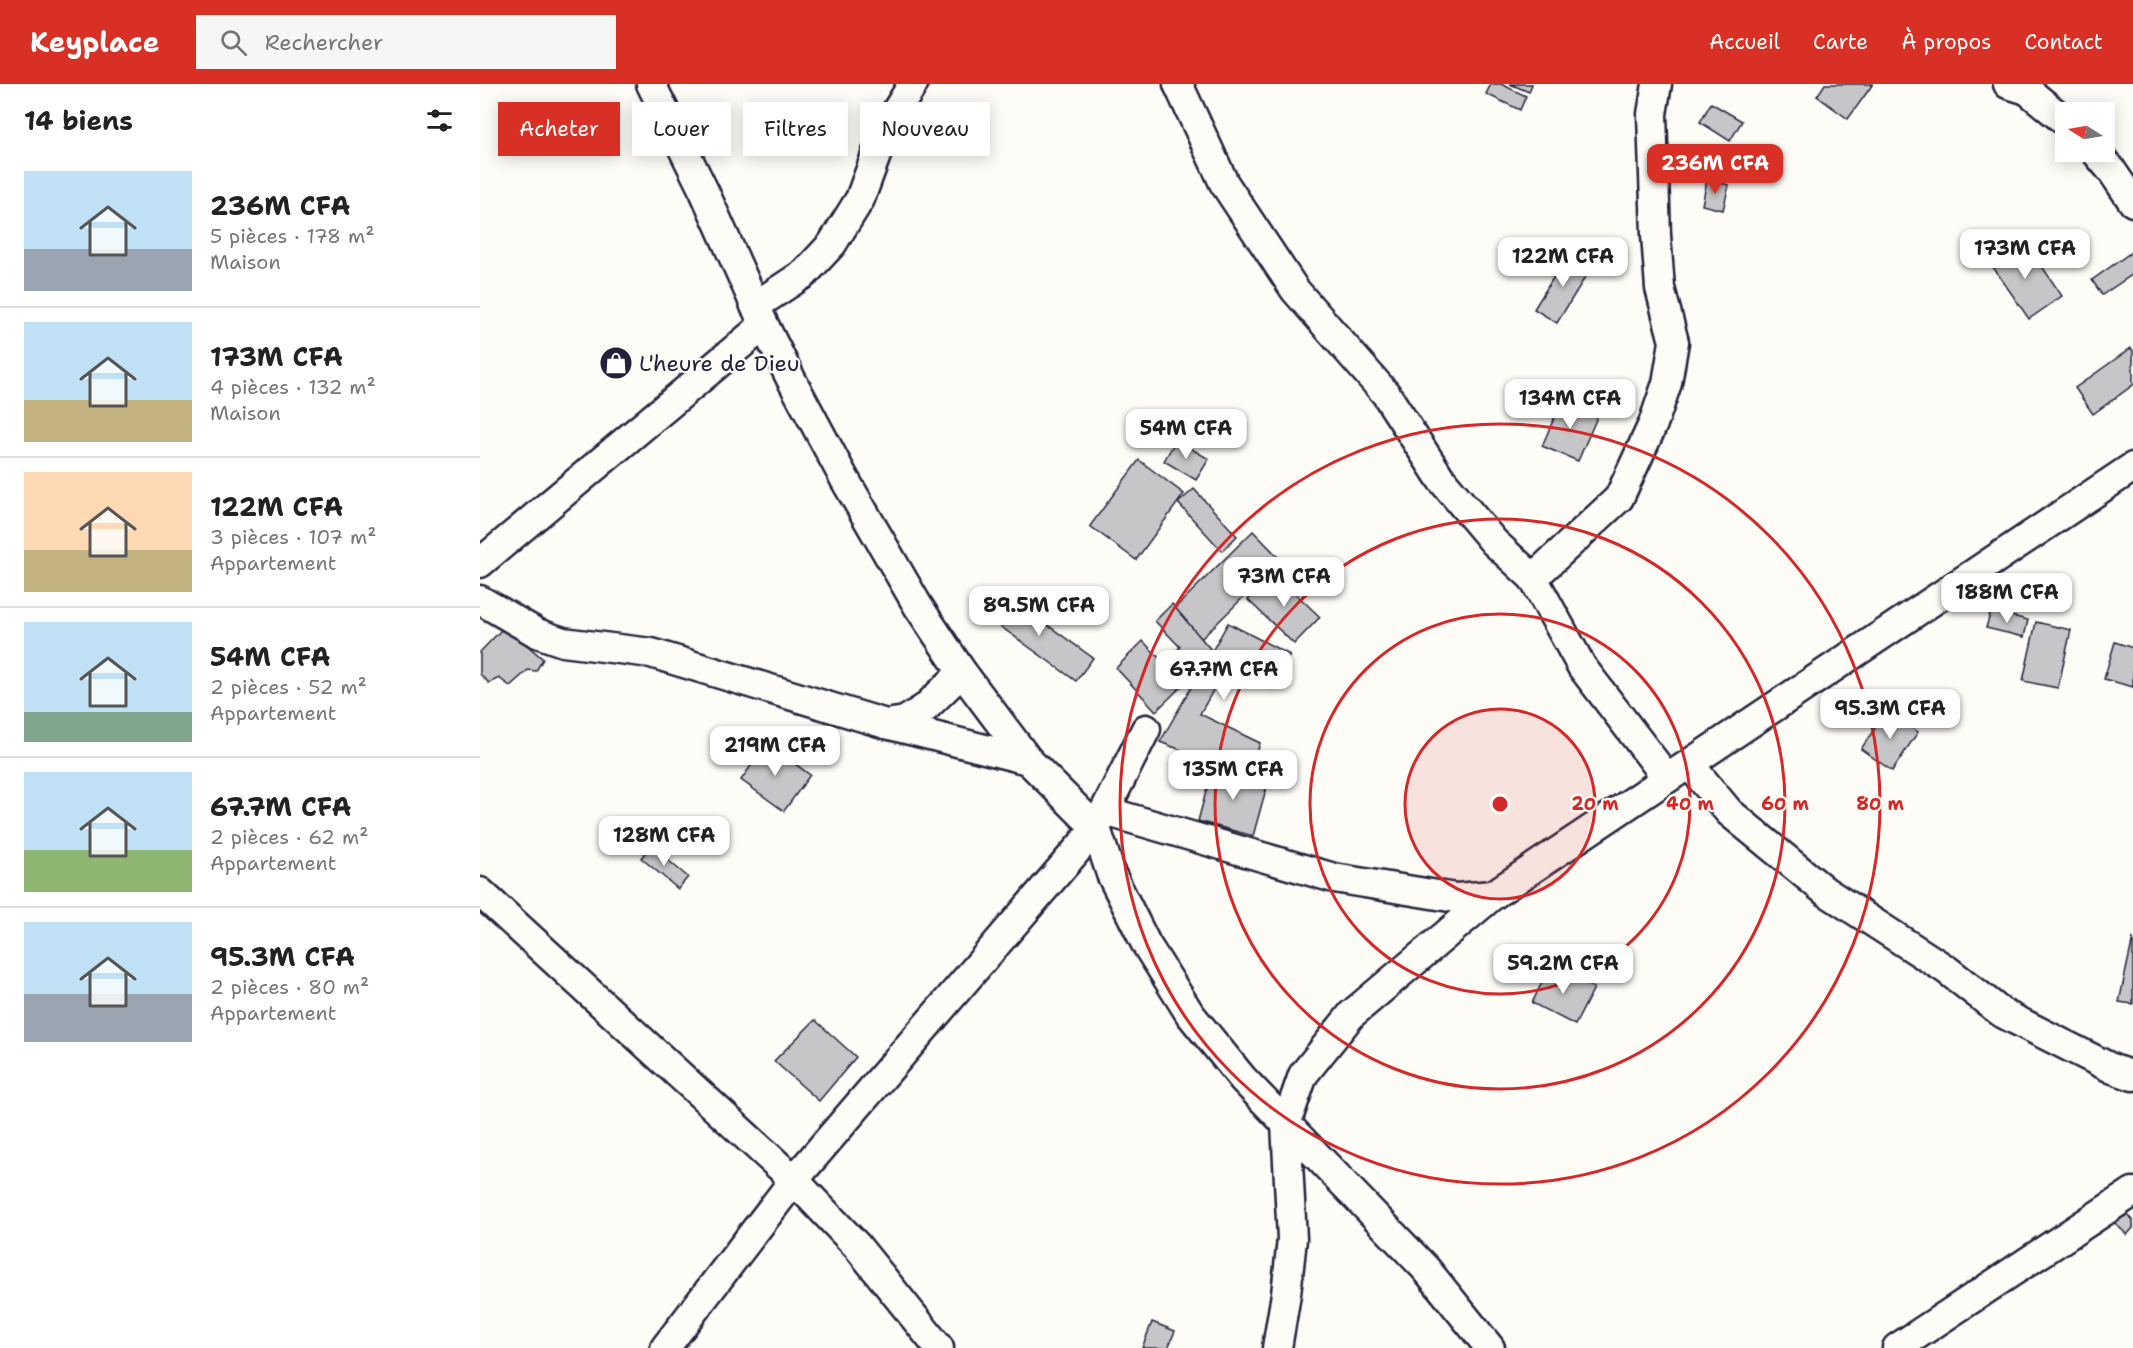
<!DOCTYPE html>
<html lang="fr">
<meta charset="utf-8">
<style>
:root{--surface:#fff;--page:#f6f6f6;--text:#222;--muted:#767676;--line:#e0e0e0;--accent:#d93025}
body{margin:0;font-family:"Shantell Sans",sans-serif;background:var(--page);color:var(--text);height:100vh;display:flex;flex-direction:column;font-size:22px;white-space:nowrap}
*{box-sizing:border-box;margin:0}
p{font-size:20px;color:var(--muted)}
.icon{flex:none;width:33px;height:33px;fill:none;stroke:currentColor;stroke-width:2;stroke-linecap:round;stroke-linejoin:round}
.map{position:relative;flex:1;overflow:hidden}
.drawer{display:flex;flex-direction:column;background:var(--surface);width:480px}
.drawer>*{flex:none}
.hud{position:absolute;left:18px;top:18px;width:570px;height:54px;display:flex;gap:12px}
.needle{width:39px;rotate:281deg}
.buttons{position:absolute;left:1575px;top:18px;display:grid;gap:12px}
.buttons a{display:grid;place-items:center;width:60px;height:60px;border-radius:0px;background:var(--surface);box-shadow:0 3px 15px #0003;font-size:30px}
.price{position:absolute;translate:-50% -51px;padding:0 14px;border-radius:12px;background:#fff;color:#222;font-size:20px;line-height:39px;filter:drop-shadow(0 2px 3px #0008)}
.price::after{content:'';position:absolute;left:50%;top:36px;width:18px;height:14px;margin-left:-9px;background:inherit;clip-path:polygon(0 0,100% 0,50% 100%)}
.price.current{background:var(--accent);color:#fff}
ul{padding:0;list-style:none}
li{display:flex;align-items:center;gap:18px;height:150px;padding:0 24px}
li+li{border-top:2px solid var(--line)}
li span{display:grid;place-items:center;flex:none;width:168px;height:120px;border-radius:0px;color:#555}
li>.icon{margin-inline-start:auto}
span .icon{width:72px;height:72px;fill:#fffc;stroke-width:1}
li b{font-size:26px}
h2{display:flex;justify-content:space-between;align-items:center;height:72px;padding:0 24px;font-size:26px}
.pill{padding:0 21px;border-radius:0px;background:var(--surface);box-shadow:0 3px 15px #0003;font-size:21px;line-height:54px}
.pill.current{background:var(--accent);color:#fff}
header{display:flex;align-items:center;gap:36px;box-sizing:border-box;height:84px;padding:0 30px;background:var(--accent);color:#fff}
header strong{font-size:28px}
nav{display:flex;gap:33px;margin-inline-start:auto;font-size:21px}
.search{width:420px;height:54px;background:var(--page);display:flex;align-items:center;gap:15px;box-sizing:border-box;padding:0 21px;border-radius:0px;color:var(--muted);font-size:22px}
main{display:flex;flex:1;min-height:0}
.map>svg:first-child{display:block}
</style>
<header>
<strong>Keyplace</strong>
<div class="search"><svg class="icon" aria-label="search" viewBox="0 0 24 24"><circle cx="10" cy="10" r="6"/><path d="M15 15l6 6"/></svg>Rechercher</div>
<nav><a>Accueil</a><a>Carte</a><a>À propos</a><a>Contact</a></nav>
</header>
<main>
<section class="drawer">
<h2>14 biens<svg class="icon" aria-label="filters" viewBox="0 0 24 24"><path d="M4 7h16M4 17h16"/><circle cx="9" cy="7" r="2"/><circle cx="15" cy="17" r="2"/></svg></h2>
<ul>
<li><span style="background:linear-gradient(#bfe0f5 65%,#9aa5b1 0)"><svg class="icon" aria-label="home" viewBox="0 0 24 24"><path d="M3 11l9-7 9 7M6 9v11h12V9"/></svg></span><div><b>236M CFA</b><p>5 pièces · 178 m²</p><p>Maison</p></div></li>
<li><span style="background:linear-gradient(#bfe0f5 65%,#c2b280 0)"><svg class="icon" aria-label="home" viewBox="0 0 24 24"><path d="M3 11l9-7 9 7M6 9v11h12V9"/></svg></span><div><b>173M CFA</b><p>4 pièces · 132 m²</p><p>Maison</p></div></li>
<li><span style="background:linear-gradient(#ffd9b3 65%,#c2b280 0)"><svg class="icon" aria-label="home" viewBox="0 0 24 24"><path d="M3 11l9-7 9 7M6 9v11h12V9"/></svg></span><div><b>122M CFA</b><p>3 pièces · 107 m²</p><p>Appartement</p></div></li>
<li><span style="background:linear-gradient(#bfe0f5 75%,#7fa58c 0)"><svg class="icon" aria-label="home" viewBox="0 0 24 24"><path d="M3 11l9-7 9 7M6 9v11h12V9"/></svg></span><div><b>54M CFA</b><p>2 pièces · 52 m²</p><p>Appartement</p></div></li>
<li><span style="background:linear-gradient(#bfe0f5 65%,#8fb573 0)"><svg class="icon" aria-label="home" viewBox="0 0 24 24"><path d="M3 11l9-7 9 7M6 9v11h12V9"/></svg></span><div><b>67.7M CFA</b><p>2 pièces · 62 m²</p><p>Appartement</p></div></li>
<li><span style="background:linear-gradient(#bfe0f5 60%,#9aa5b1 0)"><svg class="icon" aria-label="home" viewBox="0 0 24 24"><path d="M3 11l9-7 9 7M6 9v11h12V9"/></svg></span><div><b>95.3M CFA</b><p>2 pièces · 80 m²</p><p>Appartement</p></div></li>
</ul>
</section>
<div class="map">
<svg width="1653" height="1264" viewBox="0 0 1653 1264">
<rect width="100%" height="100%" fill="#fdfcf7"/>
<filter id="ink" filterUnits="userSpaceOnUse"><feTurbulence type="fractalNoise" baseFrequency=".0167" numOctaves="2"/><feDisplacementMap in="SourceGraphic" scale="12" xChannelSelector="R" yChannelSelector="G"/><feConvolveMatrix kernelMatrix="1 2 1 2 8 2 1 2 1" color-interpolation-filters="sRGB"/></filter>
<g filter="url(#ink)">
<g fill="#c6c6c8" stroke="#22223b" stroke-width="1.5">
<polygon points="1011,0 1021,0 1046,12 1040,26 1006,10"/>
<polygon points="1030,0 1052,0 1049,8"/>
<polygon points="1345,0 1393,0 1368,35 1337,12"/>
<polygon points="1231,19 1262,37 1250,57 1220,38"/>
<polygon points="1227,96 1249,101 1243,126 1222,121"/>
<polygon points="1518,161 1528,177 1549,163 1582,212 1549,235 1504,170"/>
<polygon points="1653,167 1653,190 1622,211 1612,196"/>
<polygon points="1089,168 1112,182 1077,239 1054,225"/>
<polygon points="1651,264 1653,267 1653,301 1613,330 1595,304"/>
<polygon points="1082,316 1118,331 1098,377 1062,362"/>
<polygon points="696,356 729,375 716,396 684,377"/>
<polygon points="659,376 704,410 656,476 610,442"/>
<polygon points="714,405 757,452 742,467 698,419"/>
<polygon points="773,447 801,476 719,557 691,528"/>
<polygon points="794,489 840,533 814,560 768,516"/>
<polygon points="522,508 613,574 596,597 506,532"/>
<polygon points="692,520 732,567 700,594 685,579 700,563 675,537"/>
<polygon points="1511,527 1548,536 1544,553 1506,544"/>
<polygon points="1556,538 1591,546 1578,604 1543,597"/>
<polygon points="748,539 810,571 792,605 745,585 720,630 780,659 770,692 680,658"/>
<polygon points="25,542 63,575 56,587 48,586 30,602 19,594 9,599 0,590 0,568"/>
<polygon points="663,557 704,600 676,627 636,584"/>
<polygon points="1635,558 1653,564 1653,603 1624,595"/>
<polygon points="1407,626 1438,648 1412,687 1381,665"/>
<polygon points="287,659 330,691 304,727 261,696"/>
<polygon points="733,682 788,698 773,752 718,737"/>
<polygon points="171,762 208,793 198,805 161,774"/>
<polygon points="1653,854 1653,920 1639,918"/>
<polygon points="1070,882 1114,904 1095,941 1052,919"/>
<polygon points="335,936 376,973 339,1017 294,977"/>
<polygon points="1642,1125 1653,1136 1653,1144 1647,1151 1632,1136"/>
<polygon points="672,1238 695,1247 688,1264 662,1264"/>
</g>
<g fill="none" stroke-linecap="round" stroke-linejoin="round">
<g stroke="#22223b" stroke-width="33">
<g id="street">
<polyline points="171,0 224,107 284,241 311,295 364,394 438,522 482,588 548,676 616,744 631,790 666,860 710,930 763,995 946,1185 1010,1264"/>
<polyline points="698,0 744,99 815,206 906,310 961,395 1014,458 1053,494 1102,583 1187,694"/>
<polyline points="1528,0 1547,6 1586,38"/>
<polyline points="1616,68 1632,87 1653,118"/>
<polyline points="275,222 325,189 352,160 380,115 406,44 433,0"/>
<polyline points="0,479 284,241"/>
<polyline points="1053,494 1139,414 1173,340 1187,299 1194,258 1180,204 1176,151 1172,30 1177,0"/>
<polyline points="0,516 57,549 83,558 171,569 406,640 425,637 445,624 482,588"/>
<polyline points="406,640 548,676"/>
<polyline points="1210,681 1249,728 1345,807 1467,886 1522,929 1633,985 1653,992"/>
<polyline points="625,727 854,794 976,814 1013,811"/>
<polyline points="0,808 314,1096 377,1162 459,1264"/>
<polyline points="185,1264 314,1096 616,744 666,645"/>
<polyline points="797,1264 806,1210 812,1155 806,1040 823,991 872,930 1013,811 1653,383"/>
<polyline points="1417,1264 1653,1108"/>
</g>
</g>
<use href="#street" stroke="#fdfcf7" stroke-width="28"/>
</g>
</g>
<circle cx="1020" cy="720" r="95" fill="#d62828" fill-opacity=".12"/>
<g fill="none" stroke="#d62828" stroke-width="3">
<circle cx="1020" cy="720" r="95"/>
<circle cx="1020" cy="720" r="190"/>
<circle cx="1020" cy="720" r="285"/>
<circle cx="1020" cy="720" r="380"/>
</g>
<defs>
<g id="shop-disc" transform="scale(1.725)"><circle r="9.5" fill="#22223b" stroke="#fdfcf7"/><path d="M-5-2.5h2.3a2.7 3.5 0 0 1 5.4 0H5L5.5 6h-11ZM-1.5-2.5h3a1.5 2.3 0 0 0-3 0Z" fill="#fff"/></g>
</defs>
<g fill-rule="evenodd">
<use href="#shop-disc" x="136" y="279"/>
</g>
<g text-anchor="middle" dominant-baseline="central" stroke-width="4.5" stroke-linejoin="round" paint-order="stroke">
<g font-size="22" fill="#22223b" stroke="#fdfcf7" text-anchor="start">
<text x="159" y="279">L'heure de Dieu</text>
</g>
</g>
<circle cx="1020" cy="720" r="9" fill="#d62828" stroke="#fdfcf7" stroke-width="3"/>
<g font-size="18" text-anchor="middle" font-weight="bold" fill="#d62828" stroke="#fdfcf7" stroke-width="4.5" stroke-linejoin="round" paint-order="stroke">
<text x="1115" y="726">20 m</text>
<text x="1210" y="726">40 m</text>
<text x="1305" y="726">60 m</text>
<text x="1400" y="726">80 m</text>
</g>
</svg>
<div class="buttons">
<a><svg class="needle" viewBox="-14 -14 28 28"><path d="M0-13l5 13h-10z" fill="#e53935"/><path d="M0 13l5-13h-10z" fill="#767676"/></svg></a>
</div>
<b class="price current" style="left:1235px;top:111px">236M CFA</b>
<b class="price" style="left:1545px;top:196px">173M CFA</b>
<b class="price" style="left:1083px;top:204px">122M CFA</b>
<b class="price" style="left:1090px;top:346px">134M CFA</b>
<b class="price" style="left:706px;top:376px">54M CFA</b>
<b class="price" style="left:804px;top:524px">73M CFA</b>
<b class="price" style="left:1527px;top:540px">188M CFA</b>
<b class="price" style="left:559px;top:553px">89.5M CFA</b>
<b class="price" style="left:744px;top:617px">67.7M CFA</b>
<b class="price" style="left:1410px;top:656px">95.3M CFA</b>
<b class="price" style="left:295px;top:693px">219M CFA</b>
<b class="price" style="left:753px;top:717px">135M CFA</b>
<b class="price" style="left:184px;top:783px">128M CFA</b>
<b class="price" style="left:1083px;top:911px">59.2M CFA</b>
<div class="hud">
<a class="pill current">Acheter</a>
<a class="pill">Louer</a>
<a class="pill">Filtres</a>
<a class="pill">Nouveau</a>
</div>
</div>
</main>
